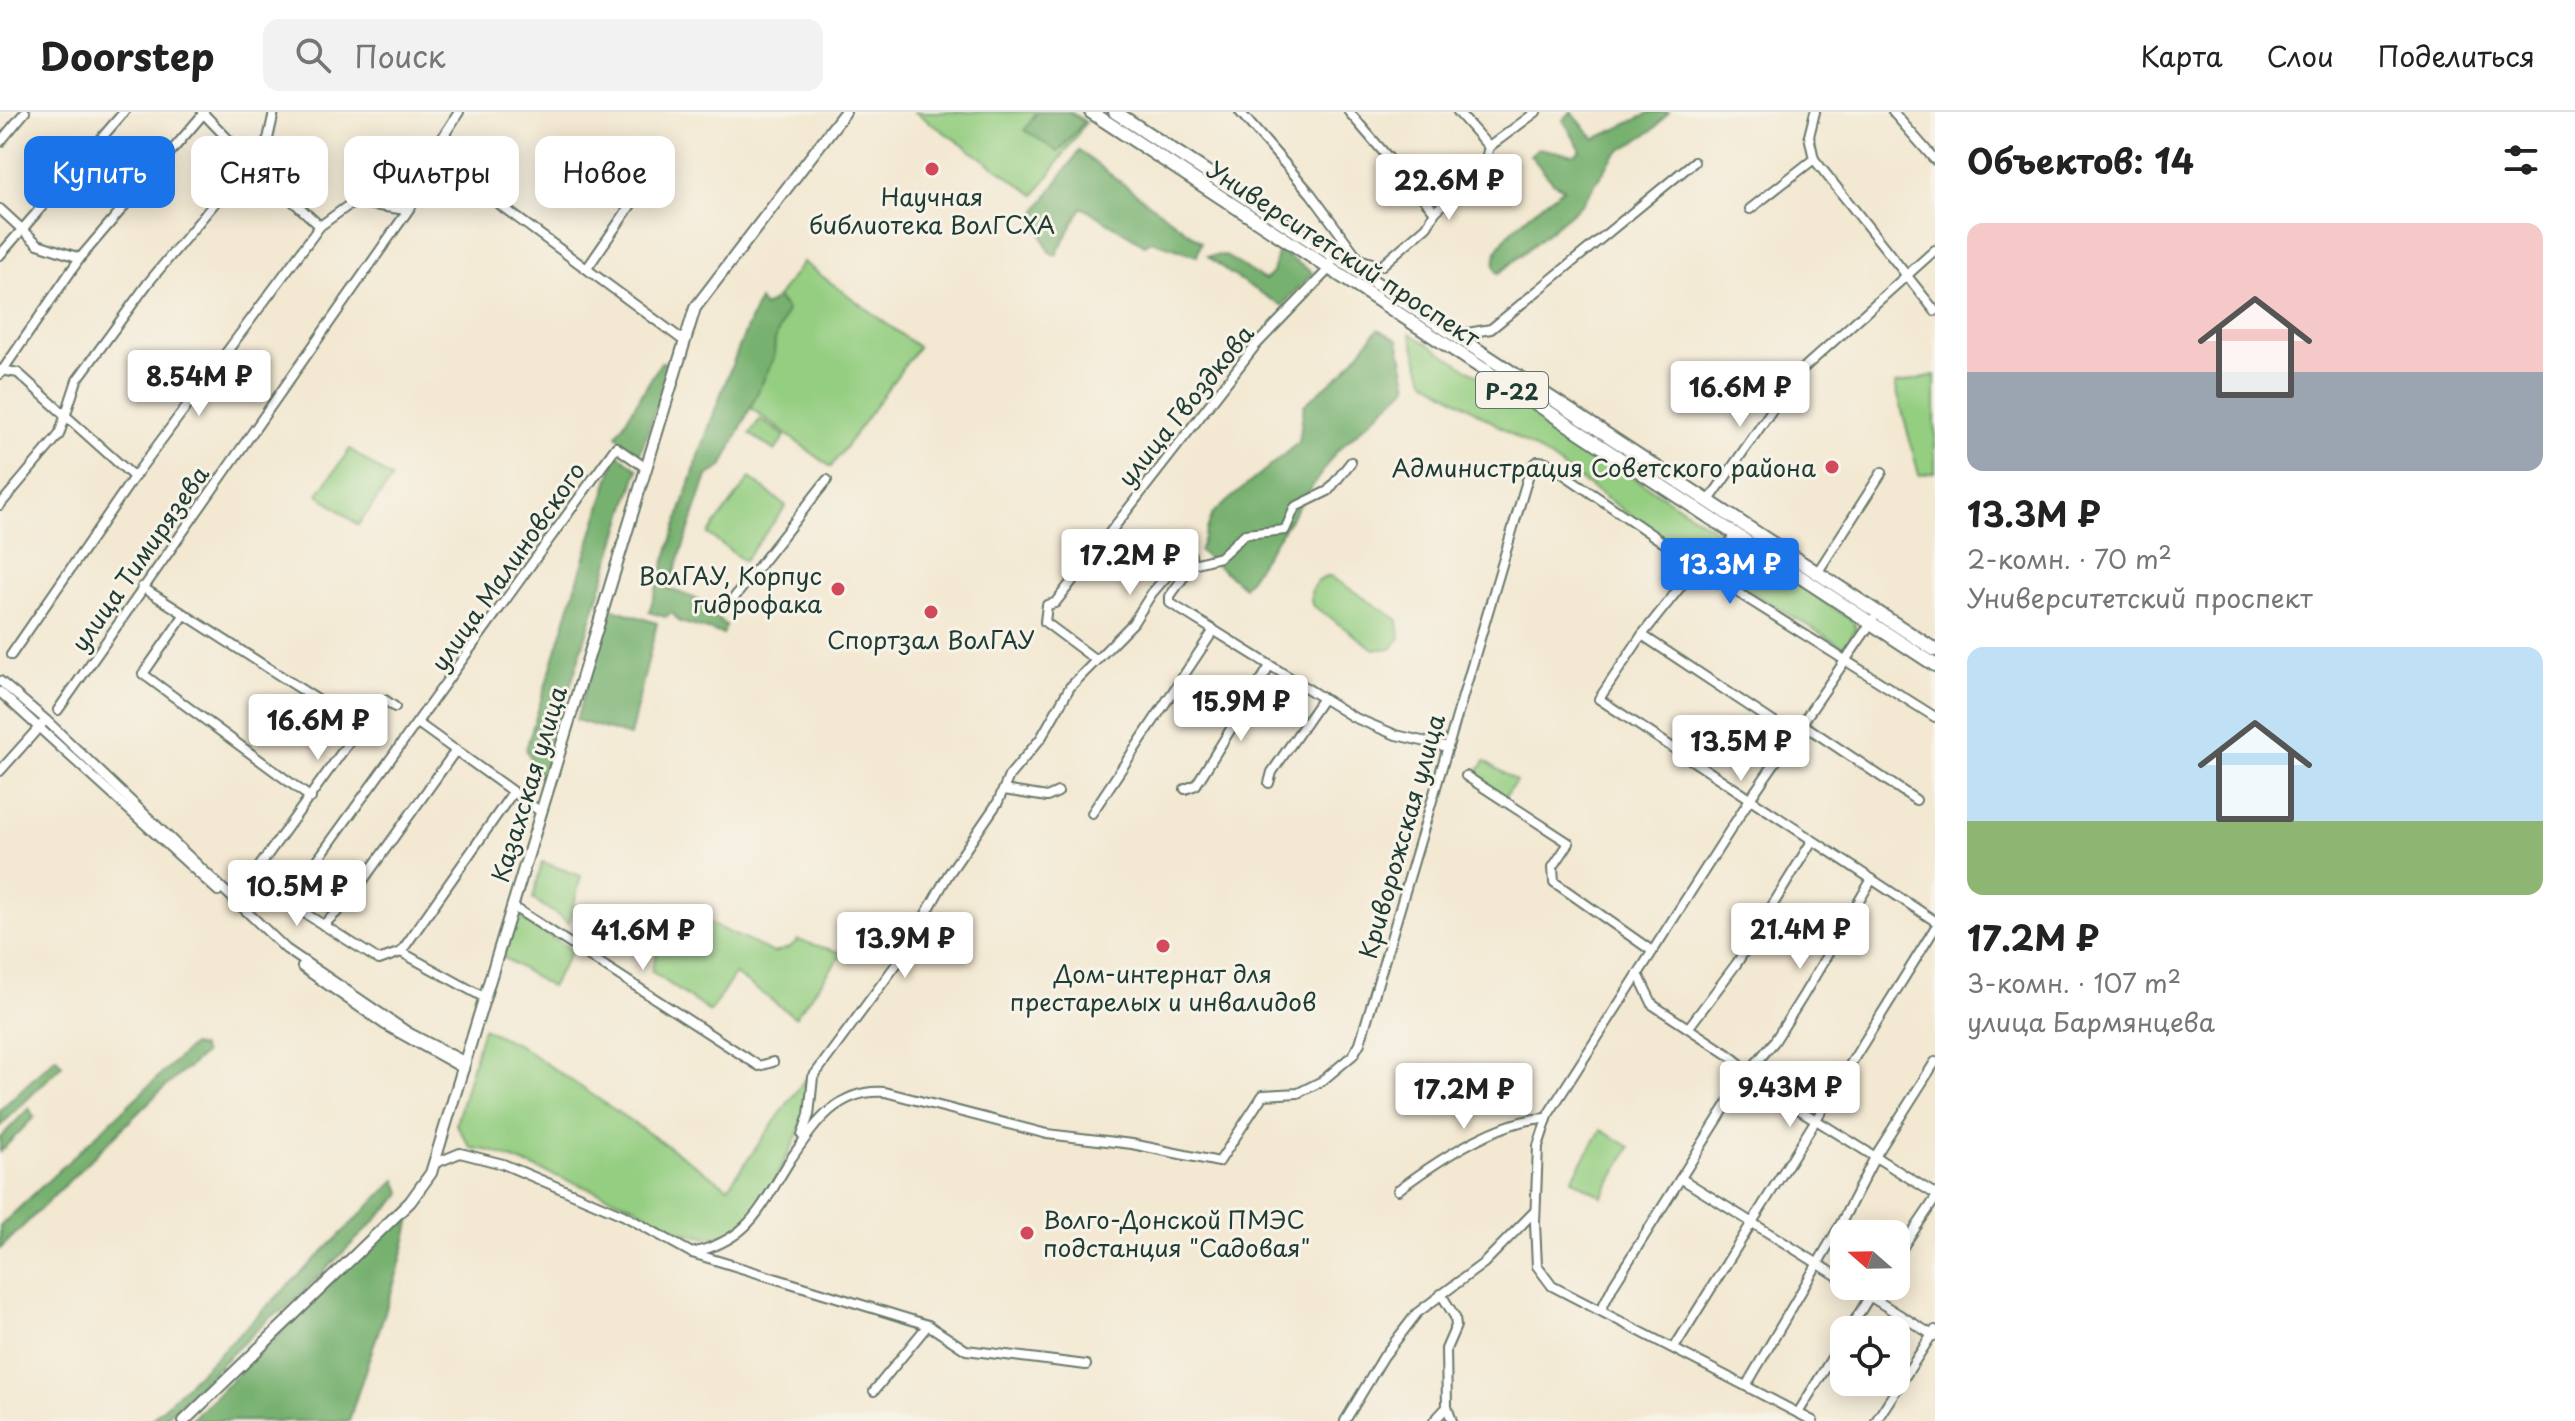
<!DOCTYPE html>
<html lang="ru">
<meta charset="utf-8">
<style>
:root{--surface:#fff;--page:#f2f2f2;--text:#222;--muted:#767676;--line:#e0e0e0;--accent:#1a73e8}
body{margin:0;font-family:"Playpen Sans",sans-serif;background:var(--page);color:var(--text);height:100vh;display:flex;flex-direction:column;font-size:30px;white-space:nowrap}
*{box-sizing:border-box;margin:0}
p{font-size:26px;color:var(--muted)}
.icon{flex:none;width:44px;height:44px;fill:none;stroke:currentColor;stroke-width:2;stroke-linecap:round;stroke-linejoin:round}
.map{position:relative;flex:1;overflow:hidden}
.details{display:flex;flex-direction:column;background:var(--surface);width:640px}
.details>*{flex:none}
.guide{position:absolute;left:24px;top:24px;width:760px;height:72px;display:flex;gap:16px}
.needle{width:52px;rotate:290deg}
.controls{position:absolute;left:1830px;top:1108px;display:grid;gap:16px}
.controls a{display:grid;place-items:center;width:80px;height:80px;border-radius:16px;background:var(--surface);box-shadow:0 4px 20px #0003;font-size:40px}
.price{position:absolute;translate:-50% -68px;padding:0 18px;border-radius:8px;background:#fff;color:#222;font-size:26px;line-height:52px;filter:drop-shadow(0 2px 4px #0008)}
.price::after{content:'';position:absolute;left:50%;top:48px;width:24px;height:18px;margin-left:-12px;background:inherit;clip-path:polygon(0 0,100% 0,50% 100%)}
.price.active{background:var(--accent);color:#fff}
ul{padding:0;list-style:none}
li{display:grid;align-content:center;gap:16px;height:424px;padding:0 32px}
li span{display:grid;place-items:center;height:248px;border-radius:16px;color:#555}
li>.icon{margin-inline-start:auto}
span .icon{width:144px;height:144px;fill:#fffc;stroke-width:1}
li b{font-size:34px}
h2{display:flex;justify-content:space-between;align-items:center;height:96px;padding:0 32px;font-size:34px}
.chip{padding:0 28px;border-radius:16px;background:var(--surface);box-shadow:0 4px 20px #0003;font-size:28px;line-height:72px}
.chip.active{background:var(--accent);color:#fff}
header{display:flex;align-items:center;gap:48px;box-sizing:border-box;height:112px;padding:0 40px;background:var(--surface);border-bottom:2px solid var(--line)}
header strong{font-size:38px}
nav{display:flex;gap:44px;margin-inline-start:auto;font-size:28px}
.search{width:560px;height:72px;background:var(--page);display:flex;align-items:center;gap:20px;box-sizing:border-box;padding:0 28px;border-radius:16px;color:var(--muted);font-size:30px}
main{display:flex;flex:1;min-height:0}
.map>svg:first-child{display:block}
</style>
<header>
<strong>Doorstep</strong>
<div class="search"><svg class="icon" aria-label="search" viewBox="0 0 24 24"><circle cx="10" cy="10" r="6"/><path d="M15 15l6 6"/></svg>Поиск</div>
<nav><a>Карта</a><a>Слои</a><a>Поделиться</a></nav>
</header>
<main>
<div class="map">
<svg width="1935" height="1309" viewBox="0 0 1935 1309">
<rect width="100%" height="100%" fill="#f7f3e8"/>
<filter id="ink" filterUnits="userSpaceOnUse"><feTurbulence type="fractalNoise" baseFrequency=".0125" numOctaves="2"/><feDisplacementMap in="SourceGraphic" scale="16" xChannelSelector="R" yChannelSelector="G"/><feConvolveMatrix kernelMatrix="1 2 1 2 8 2 1 2 1" color-interpolation-filters="sRGB"/></filter>
<filter id="wash" filterUnits="userSpaceOnUse"><feTurbulence type="fractalNoise" baseFrequency=".006" numOctaves="4" result="noise"/><feDisplacementMap in="SourceGraphic" scale="32" xChannelSelector="R" yChannelSelector="G"/><feGaussianBlur stdDeviation="1.8" result="paint"/><feColorMatrix in="noise" values="0 0 0 0 0 0 0 0 0 0 0 0 0 0 0 0 0 1.4 0 .05"/><feComposite in="paint" operator="in"/></filter>
<g filter="url(#wash)">
<rect width="100%" height="100%" fill="#f3e8d1"/>
<g fill="#94ce81" stroke="#5a865a" stroke-width="2">
<polygon points="915,0 1071,0 1086,10 1035,83"/>
<polygon points="803,150 918,235 831,355 729,280 759,195 770,195"/>
<polygon points="1410,221 1452,247 1726,425 1704,455 1548,345 1424,267"/>
<polygon points="1935,263 1935,360 1919,363 1895,272"/>
<polygon points="760,307 785,324 775,339 750,322"/>
<polygon points="350,337 392,367 358,413 318,382"/>
<polygon points="750,366 786,394 744,449 708,422"/>
<polygon points="1734,429 1854,510 1856,517 1844,535 1713,458"/>
<path d="M 1330,464 L 1398,508 L 1400,526 L 1391,537 L 1374,537 L 1312,493 C 1308,477 1314,468 1330,464 Z"/>
<polygon points="1485,649 1516,669 1505,685 1475,664"/>
<polygon points="542,750 581,764 569,811 533,787"/>
<polygon points="671,794 774,841 789,836 798,828 843,841 795,905 735,862 710,900 651,859"/>
<polygon points="516,803 572,838 551,875 503,845"/>
<path d="M 483,916 L 519,933 L 728,1075 L 805,967 C 821,994 770,1080 751,1103 C 745,1110 735,1117 728,1123 L 707,1126 L 675,1118 L 634,1094 L 492,1039 L 471,1036 L 456,1012 Z"/>
<polygon points="1601,1018 1630,1035 1602,1085 1572,1067"/>
</g>
<g fill="#77b16f" stroke="#4b7752" stroke-width="2">
<polygon points="1037,0 1068,0 1084,10 1058,40 1025,18"/>
<path d="M 1571,0 L 1595,27 L 1652,0 L 1669,0 L 1653,18 L 1614,43 L 1582,92 L 1498,162 C 1479,133 1543,93 1564,76 L 1553,70 L 1530,43 L 1538,36 L 1574,43 L 1581,38 L 1563,8 Z"/>
<polygon points="1079,39 1201,130 1197,144 1151,129 1145,133 1082,95 1056,143 1049,140 1033,104"/>
<polygon points="1278,138 1313,161 1282,194 1229,161 1208,144 1224,143 1265,168 1273,161"/>
<path d="M 777,186 L 787,198 L 775,228 L 774,246 L 722,355 L 707,364 L 669,477 L 700,488 L 726,514 L 723,522 L 680,510 L 672,501 L 665,505 L 649,500 C 682,395 714,289 759,188 L 764,195 Z"/>
<polygon points="1378,217 1398,228 1408,274 1335,341 1244,475 1199,439 1213,401 1299,330 1304,293 1345,258"/>
<polygon points="661,250 672,251 640,341 630,339 617,323"/>
<polygon points="617,341 638,357 541,668 526,637"/>
<polygon points="610,496 657,511 630,624 576,608"/>
<polygon points="192,933 201,935 204,942 157,982 0,1137 0,1114"/>
<polygon points="56,945 62,953 0,1014 0,998"/>
<polygon points="29,996 34,1005 0,1040 0,1026"/>
<polygon points="396,1068 402,1082 286,1197 269,1206 162,1309 150,1309"/>
<path d="M 412,1099 C 399,1172 370,1238 349,1309 L 190,1309 L 401,1102 Z"/>
</g>
</g>
<g filter="url(#ink)">
<g fill="none" stroke-linecap="round" stroke-linejoin="round">
<g stroke="#69796b" stroke-width="12">
<g id="minor">
<polyline points="202,0 251,51 320,114"/>
<polyline points="1240,0 1311,82 1359,147 1381,154 1427,114 1435,100 1484,54 1489,35 1536,0"/>
<polyline points="1349,0 1435,100"/>
<polyline points="1458,0 1489,35"/>
<polyline points="1815,0 1809,24 1814,47 1935,199"/>
<polyline points="1893,0 1935,48"/>
<polyline points="0,30 25,0"/>
<polyline points="442,50 684,229"/>
<polyline points="0,97 38,132 80,146"/>
<polyline points="1750,97 1814,47"/>
<polyline points="0,143 124,0"/>
<polyline points="588,155 666,42"/>
<polyline points="1456,223 1491,217 1694,50"/>
<polyline points="1,258 18,261 134,365"/>
<polyline points="0,262 80,146 204,1"/>
<polyline points="1351,350 1328,379 1295,395 1285,418 1245,422 1220,445 1193,452 1170,484 1170,491 1353,605 1396,623 1448,635"/>
<polyline points="1708,390 1797,262 1935,138"/>
<polyline points="0,393 59,323 77,268 148,171 268,27 274,0"/>
<polyline points="1168,429 1191,443"/>
<polyline points="1697,454 1642,523 1599,587 1935,809"/>
<polyline points="1708,460 1735,423"/>
<polyline points="1817,461 1882,360"/>
<polyline points="142,475 360,615"/>
<polyline points="730,491 827,368"/>
<polyline points="185,502 143,562 311,686"/>
<polyline points="1642,523 1793,623"/>
<polyline points="11,543 134,365 320,114 349,93 359,91 406,98"/>
<polyline points="1096,548 1045,510 1047,493 1055,491 1255,234 1328,158 1343,127"/>
<polyline points="0,569 46,608 286,837 408,920 466,950"/>
<polyline points="0,580 218,779"/>
<polyline points="58,598 442,50 441,28 459,0"/>
<polyline points="1801,611 1916,688"/>
<polyline points="419,612 541,700"/>
<polyline points="0,659 42,612"/>
<polyline points="1466,664 1569,731 1553,755 1554,770 1652,839"/>
<polyline points="1269,671 1272,660 1323,586"/>
<polyline points="1185,677 1196,673 1270,554"/>
<polyline points="1004,678 1047,685 1058,680"/>
<polyline points="1092,701 1214,518"/>
<polyline points="253,763 376,593 385,588 395,595"/>
<polyline points="512,794 759,954 773,950"/>
<polyline points="323,813 347,791 456,638"/>
<polyline points="401,840 513,680"/>
<polyline points="302,855 385,913 464,957"/>
<polyline points="1638,862 1653,893 1729,943 1740,952 1745,964 1935,1082"/>
<polyline points="485,886 401,840 379,848 287,790 616,335 646,356"/>
<polyline points="1689,915 1737,851 1812,729"/>
<polyline points="802,1023 809,1003 813,965 901,846 948,763 998,690 1009,664 1041,626 1070,575 1133,511 1152,481 1187,441"/>
<polyline points="436,1051 460,1041 503,1052 623,1103 692,1141 928,1213 966,1238 1086,1253"/>
<path d="M 788,1051 C 813,1015 836,976 885,980 L 1047,1022 L 1132,1032 L 1219,1050 L 1263,983 L 1298,981 L 1322,969 L 1353,943 L 1360,931 L 1531,355 L 1538,349 L 1546,350 L 1718,468 L 1935,605"/>
<polyline points="1682,1067 1844,1168"/>
<path d="M 1398,1078 C 1437,1049 1499,1007 1547,1006"/>
<path d="M 692,1141 C 750,1127 759,1098 789,1050"/>
<polyline points="1896,1145 1935,1087"/>
<polyline points="1853,1174 1934,1224"/>
<polyline points="1441,1182 1455,1205 1456,1214 1446,1237 1447,1295 1452,1309"/>
<polyline points="1601,1198 1614,1172 1745,964 1774,930 1803,884 1872,767"/>
<polyline points="1849,1218 1876,1174"/>
<polyline points="1674,1236 1935,816"/>
<polyline points="1746,1274 1839,1115 1876,1043 1935,950"/>
<polyline points="874,1279 928,1213"/>
<polyline points="1798,1301 1844,1226"/>
<polyline points="1345,1309 1384,1244 1417,1201 1484,1151 1535,1099"/>
<polyline points="1434,1309 1447,1295"/>
<polyline points="1813,1309 1552,1174 1537,1154 1535,1111 1538,1034 1549,1001 1750,687 1873,508"/>
<polyline points="1876,1309 1935,1218"/>
</g>
</g>
<g stroke="#69796b" stroke-width="14">
<polyline id="major" points="184,1309 410,1090 431,1061 695,196 845,0"/>
</g>
<g stroke="#69796b" stroke-width="16">
<g id="highway">
<polyline points="1091,0 1935,553"/>
<polyline points="1115,0 1935,538"/>
</g>
</g>
<use href="#minor" stroke="#fff" stroke-width="8"/>
<use href="#major" stroke="#fff" stroke-width="10"/>
<use href="#highway" stroke="#fff" stroke-width="12"/>
</g>
</g>
<g fill="#d1495b" stroke="#f7f3e8" stroke-width="3">
<circle cx="932" cy="57" r="8"/>
<circle cx="1832" cy="355" r="8"/>
<circle cx="838" cy="477" r="8"/>
<circle cx="931" cy="500" r="8"/>
<circle cx="1163" cy="834" r="8"/>
<circle cx="1027" cy="1121" r="8"/>
</g>
<g text-anchor="middle" dominant-baseline="central" stroke-width="6" stroke-linejoin="round" paint-order="stroke">
<rect fill="#f7f3e8" stroke="#60746a" stroke-width="2" x="1476" y="260" width="72" height="36" rx="6"/>
<g font-size="22" font-weight="bold" fill="#1f3d34">
<text x="1512" y="278">Р-22</text>
</g>
<g font-size="24" fill="#1f3d34" stroke="#f7f3e8">
<text x="932" y="84">Научная<tspan x="932" dy="28">библиотека ВолГСХА</tspan></text>
<text x="1816" y="355" text-anchor="end">Администрация Советского района</text>
<text x="822" y="463" text-anchor="end">ВолГАУ, Корпус<tspan x="822" dy="28">гидрофака</tspan></text>
<text x="931" y="527">Спортзал ВолГАУ</text>
<text x="1163" y="861">Дом-интернат для<tspan x="1163" dy="28">престарелых и инвалидов</tspan></text>
<text x="1043" y="1107" text-anchor="start">Волго-Донской ПМЭС<tspan x="1043" dy="28">подстанция "Садовая"</tspan></text>
</g>
<g font-size="24" fill="#1f3d34" stroke="#f7f3e8">
<text transform="translate(1344 141) rotate(33)">Университетский проспект</text>
<text transform="translate(1185 293) rotate(-51)">улица Гвоздкова</text>
<text transform="translate(139 446) rotate(-55)">улица Тимирязева</text>
<text transform="translate(507 454) rotate(-55)">улица Малиновского</text>
<text transform="translate(528 672) rotate(-73)">Казахская улица</text>
<text transform="translate(1401 724) rotate(-74)">Криворожская улица</text>
</g>
</g>
</svg>
<div class="controls">
<a><svg class="needle" viewBox="-14 -14 28 28"><path d="M0-13l5 13h-10z" fill="#e53935"/><path d="M0 13l5-13h-10z" fill="#767676"/></svg></a>
<a><svg class="icon" aria-label="locate" viewBox="0 0 24 24"><circle cx="12" cy="12" r="6"/><path d="M12 2v4M12 18v4M2 12h4M18 12h4"/></svg></a>
</div>
<b class="price" style="left:1449px;top:110px">22.6M ₽</b>
<b class="price" style="left:199px;top:306px">8.54M ₽</b>
<b class="price" style="left:1740px;top:317px">16.6M ₽</b>
<b class="price" style="left:1130px;top:485px">17.2M ₽</b>
<b class="price active" style="left:1730px;top:494px">13.3M ₽</b>
<b class="price" style="left:1241px;top:631px">15.9M ₽</b>
<b class="price" style="left:318px;top:650px">16.6M ₽</b>
<b class="price" style="left:1741px;top:671px">13.5M ₽</b>
<b class="price" style="left:297px;top:816px">10.5M ₽</b>
<b class="price" style="left:1800px;top:859px">21.4M ₽</b>
<b class="price" style="left:643px;top:860px">41.6M ₽</b>
<b class="price" style="left:905px;top:868px">13.9M ₽</b>
<b class="price" style="left:1790px;top:1017px">9.43M ₽</b>
<b class="price" style="left:1464px;top:1019px">17.2M ₽</b>
<div class="guide">
<a class="chip active">Купить</a>
<a class="chip">Снять</a>
<a class="chip">Фильтры</a>
<a class="chip">Новое</a>
</div>
</div>
<section class="details">
<h2>Объектов: 14<svg class="icon" aria-label="filters" viewBox="0 0 24 24"><path d="M4 7h16M4 17h16"/><circle cx="9" cy="7" r="2"/><circle cx="15" cy="17" r="2"/></svg></h2>
<ul>
<li><span style="background:linear-gradient(#f6c9c9 60%,#9aa5b1 0)"><svg class="icon" aria-label="home" viewBox="0 0 24 24"><path d="M3 11l9-7 9 7M6 9v11h12V9"/></svg></span><div><b>13.3M ₽</b><p>2-комн. · 70 m²</p><p>Университетский проспект</p></div></li>
<li><span style="background:linear-gradient(#bfe0f5 70%,#8fb573 0)"><svg class="icon" aria-label="home" viewBox="0 0 24 24"><path d="M3 11l9-7 9 7M6 9v11h12V9"/></svg></span><div><b>17.2M ₽</b><p>3-комн. · 107 m²</p><p>улица Бармянцева</p></div></li>
</ul>
</section>
</main>
